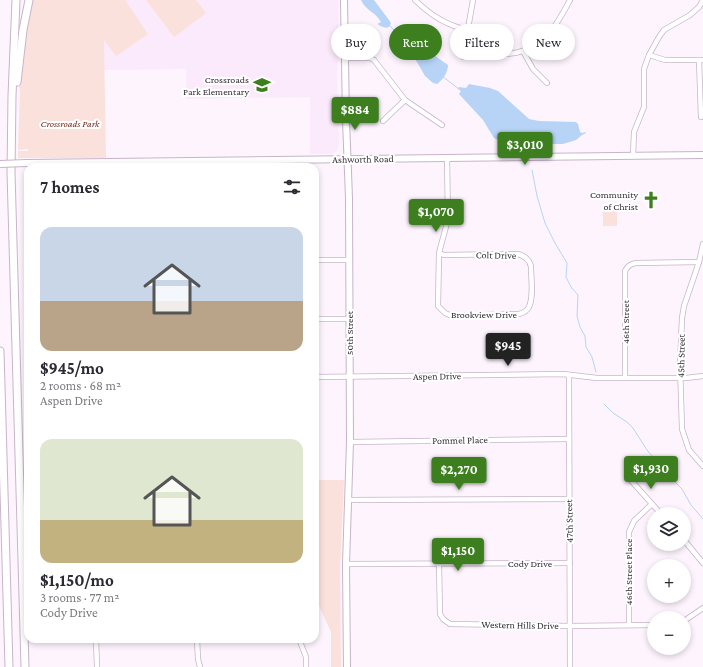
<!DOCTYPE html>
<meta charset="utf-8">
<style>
:root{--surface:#fff;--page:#f7f7f7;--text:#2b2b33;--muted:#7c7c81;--accent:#3d7e1f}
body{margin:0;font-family:"Crimson Pro",serif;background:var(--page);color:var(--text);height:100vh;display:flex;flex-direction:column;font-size:15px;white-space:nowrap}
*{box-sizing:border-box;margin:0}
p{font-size:13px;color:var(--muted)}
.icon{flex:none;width:22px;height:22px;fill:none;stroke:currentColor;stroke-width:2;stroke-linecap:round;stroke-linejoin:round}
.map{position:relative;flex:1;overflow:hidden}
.sheet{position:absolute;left:24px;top:163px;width:295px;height:480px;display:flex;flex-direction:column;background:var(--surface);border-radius:12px;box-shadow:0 2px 6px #0003}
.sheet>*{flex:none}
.hud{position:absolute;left:331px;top:24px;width:312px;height:36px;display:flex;gap:8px}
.buttons{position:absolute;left:647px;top:507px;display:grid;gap:8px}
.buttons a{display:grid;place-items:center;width:44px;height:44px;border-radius:50%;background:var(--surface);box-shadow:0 2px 6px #0003;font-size:20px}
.price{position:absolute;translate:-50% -34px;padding:0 9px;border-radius:4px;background:var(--accent);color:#fff;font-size:13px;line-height:26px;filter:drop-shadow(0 1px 2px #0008)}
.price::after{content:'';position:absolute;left:50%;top:24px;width:12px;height:9px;margin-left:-6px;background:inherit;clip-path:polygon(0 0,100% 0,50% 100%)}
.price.active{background:#222;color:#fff}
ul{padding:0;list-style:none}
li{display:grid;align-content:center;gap:8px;height:212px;padding:0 16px}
li span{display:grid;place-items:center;height:124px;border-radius:12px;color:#555}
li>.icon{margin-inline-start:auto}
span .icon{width:72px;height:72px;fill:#fffc;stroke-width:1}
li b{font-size:17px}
h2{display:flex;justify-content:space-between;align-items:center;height:48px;padding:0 16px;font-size:17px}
.pill{padding:0 14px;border-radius:18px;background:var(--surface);box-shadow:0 2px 6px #0003;font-size:14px;line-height:36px}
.pill.active{background:var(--accent);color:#fff}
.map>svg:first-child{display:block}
</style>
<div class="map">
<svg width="703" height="667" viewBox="0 0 703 667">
<rect width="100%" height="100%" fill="#fdf4fe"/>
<polygon fill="#fbeafc" points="103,0 338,0 339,49 337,73 339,144 337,151 331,154 310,154 310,97 186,99 186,69 104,70"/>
<g fill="#fbe1db">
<polygon points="32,0 125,0 148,34 116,56 104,40 106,158 18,158 18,151 28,151 28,149 18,150 20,89 19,88 21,58"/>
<polygon points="146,0 196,0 206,13 174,37"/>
<rect x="603" y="206" width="14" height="20"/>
<polygon points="315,480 344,480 340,569 341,667 331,667 331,632 315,597"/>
</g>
<g fill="#b7d4f6">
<path d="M 361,0 L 374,0 L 389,20 L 391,23 C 389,31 382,27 377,24 L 381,22 C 376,12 366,11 361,0 Z"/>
<path d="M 398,30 L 448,65 C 448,72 443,80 437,84 L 433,83 L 425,76 L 417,62 L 397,37 L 395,31 Z"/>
<polygon points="469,84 490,88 498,91 529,119 539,121 576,122 578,124 580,132 582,133 586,132 586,133 582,135 576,140 563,144 552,144 538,137 532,142 527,137 520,137 519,142 502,142 494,138 483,120 459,94 461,91 458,88 459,87 466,88"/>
</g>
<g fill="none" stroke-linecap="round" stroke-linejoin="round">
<g stroke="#b7d4f6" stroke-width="1">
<polyline points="390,26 395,31"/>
<polyline points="442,76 460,90"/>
<polyline points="532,142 532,148"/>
<polyline points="532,170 537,196 545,223 555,243 567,263 566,277 571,287 578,295 577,316 580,327 585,336 586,347 592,357 596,372"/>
<polyline points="604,404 613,413 627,422 633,428 647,450 668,475 682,489 691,505 703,519"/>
</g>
<g stroke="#c8b4ca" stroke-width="6">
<g id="minor">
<path d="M 415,0 C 430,15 448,26 468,30"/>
<path d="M 465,49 C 497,56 526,60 550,32 C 558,23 564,11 570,0"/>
<polyline points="523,51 533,69 547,83"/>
<polyline points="649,55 665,60 703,60"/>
<polyline points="463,57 473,0"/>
<polyline points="345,58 370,58 374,60 405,100 442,125"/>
<polyline points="699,60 701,117"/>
<polyline points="383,121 405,100"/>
<polyline points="633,156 634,132 644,107 644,69 649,55 659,37 664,30 690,15 699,7 703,0"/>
<polyline points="703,244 699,262 684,306 682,318 680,365 682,429 689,450 703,466"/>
<path d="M 439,253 L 444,255 L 518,254 C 525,256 530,260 531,267 C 531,279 534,296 529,307 C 527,311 523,313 519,314 L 452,316 L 445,313 L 438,306 L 439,253 L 448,219 L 447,158"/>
<polyline points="315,260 349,260"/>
<polyline points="315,319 349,319"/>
<polyline points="569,375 570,667"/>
<polyline points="315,377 563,374 597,378 686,378 703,376"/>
<path d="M 625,378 L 625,271 C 628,266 630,264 636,263 L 699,262"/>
<polyline points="350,442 569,439"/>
<polyline points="628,477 661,514"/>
<polyline points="349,500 569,499"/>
<polyline points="684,540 703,563"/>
<polyline points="346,564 570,563"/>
<polyline points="439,564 440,614 443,619 450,624 571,626 654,625"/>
<polyline points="684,621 703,608"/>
<polyline points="629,625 629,532 634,521 652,504"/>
<polyline points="96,639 97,667"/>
<polyline points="197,639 198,659 200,667"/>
<polyline points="299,639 306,657 306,667"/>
</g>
</g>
<g stroke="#c8b4ca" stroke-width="8">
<g id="major">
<polyline points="344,0 346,120 349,198 350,442 346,564 347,667"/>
<polyline points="27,163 703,155"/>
</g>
</g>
<g stroke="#c8b4ca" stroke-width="9">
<g id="highway">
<polyline points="16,0 12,96 11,172 25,667"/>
<polyline points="17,82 23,30 29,0"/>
<polyline points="0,351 9,667"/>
</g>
</g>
<use href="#minor" stroke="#fff" stroke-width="4.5"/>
<use href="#major" stroke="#fff" stroke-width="6"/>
<use href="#highway" stroke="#fff" stroke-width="7"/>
<g stroke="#c8b4ca" stroke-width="8" stroke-linecap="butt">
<polyline id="major-bridge" points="0,164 27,163"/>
</g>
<use href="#major-bridge" stroke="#fff" stroke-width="6"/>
</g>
<defs>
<g id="school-bare" transform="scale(1.38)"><path d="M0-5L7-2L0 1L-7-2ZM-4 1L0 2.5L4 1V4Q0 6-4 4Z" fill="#3d7e1f" stroke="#fff" stroke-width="2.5" paint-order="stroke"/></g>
<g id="church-bare" transform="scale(1.38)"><path d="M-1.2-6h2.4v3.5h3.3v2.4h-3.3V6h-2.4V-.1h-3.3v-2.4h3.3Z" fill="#3d7e1f" stroke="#fff" stroke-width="2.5" paint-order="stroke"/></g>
</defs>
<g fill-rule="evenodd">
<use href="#school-bare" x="262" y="85"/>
<use href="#church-bare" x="651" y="200"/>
</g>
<g text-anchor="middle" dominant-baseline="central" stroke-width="4" stroke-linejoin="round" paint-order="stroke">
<g font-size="10" fill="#352d36" stroke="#fff" text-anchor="end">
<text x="249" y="79">Crossroads<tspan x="249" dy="12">Park Elementary</tspan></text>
<text x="638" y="194">Community<tspan x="638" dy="12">of Christ</tspan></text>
</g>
<g font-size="10" font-style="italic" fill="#702b1d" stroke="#fff">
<text x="70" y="123">Crossroads Park</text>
</g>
<g font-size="10" fill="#352d36" stroke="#fff">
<text transform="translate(363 159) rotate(-1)">Ashworth Road</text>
<text transform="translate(496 255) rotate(1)">Colt Drive</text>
<text x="484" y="314">Brookview Drive</text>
<text transform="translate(625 322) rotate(-90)">46th Street</text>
<text transform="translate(349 333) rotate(-90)">50th Street</text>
<text transform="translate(681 356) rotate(-89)">45th Street</text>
<text transform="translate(437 376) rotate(-1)">Aspen Drive</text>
<text transform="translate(460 440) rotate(-1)">Pommel Place</text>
<text transform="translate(569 521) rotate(-91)">47th Street</text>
<text x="530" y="563">Cody Drive</text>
<text transform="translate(628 572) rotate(-90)">46th Street Place</text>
<text transform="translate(520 625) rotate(1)">Western Hills Drive</text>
</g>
</g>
</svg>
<div class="buttons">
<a><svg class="icon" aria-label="layers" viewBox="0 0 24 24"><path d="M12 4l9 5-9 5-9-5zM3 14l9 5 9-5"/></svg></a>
<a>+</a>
<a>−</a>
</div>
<b class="price" style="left:355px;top:131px">$884</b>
<b class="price" style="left:525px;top:166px">$3,010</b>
<b class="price" style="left:436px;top:233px">$1,070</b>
<b class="price active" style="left:508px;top:367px">$945</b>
<b class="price" style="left:651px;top:490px">$1,930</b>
<b class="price" style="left:459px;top:491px">$2,270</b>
<b class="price" style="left:458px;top:572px">$1,150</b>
<div class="hud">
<a class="pill">Buy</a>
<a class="pill active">Rent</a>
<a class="pill">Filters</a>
<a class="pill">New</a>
</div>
<section class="sheet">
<h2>7 homes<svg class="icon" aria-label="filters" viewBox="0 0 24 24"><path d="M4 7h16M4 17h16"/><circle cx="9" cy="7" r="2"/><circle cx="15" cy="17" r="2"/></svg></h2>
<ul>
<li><span style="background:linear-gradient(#c9d6e8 60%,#b9a48a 0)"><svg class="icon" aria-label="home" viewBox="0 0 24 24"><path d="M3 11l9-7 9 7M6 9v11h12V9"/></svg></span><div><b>$945/mo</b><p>2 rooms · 68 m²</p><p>Aspen Drive</p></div></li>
<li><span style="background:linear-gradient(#dfe7d0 65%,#c2b280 0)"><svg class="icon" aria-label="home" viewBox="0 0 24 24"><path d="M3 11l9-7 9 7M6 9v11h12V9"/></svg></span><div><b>$1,150/mo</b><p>3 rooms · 77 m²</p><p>Cody Drive</p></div></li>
</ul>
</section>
</div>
